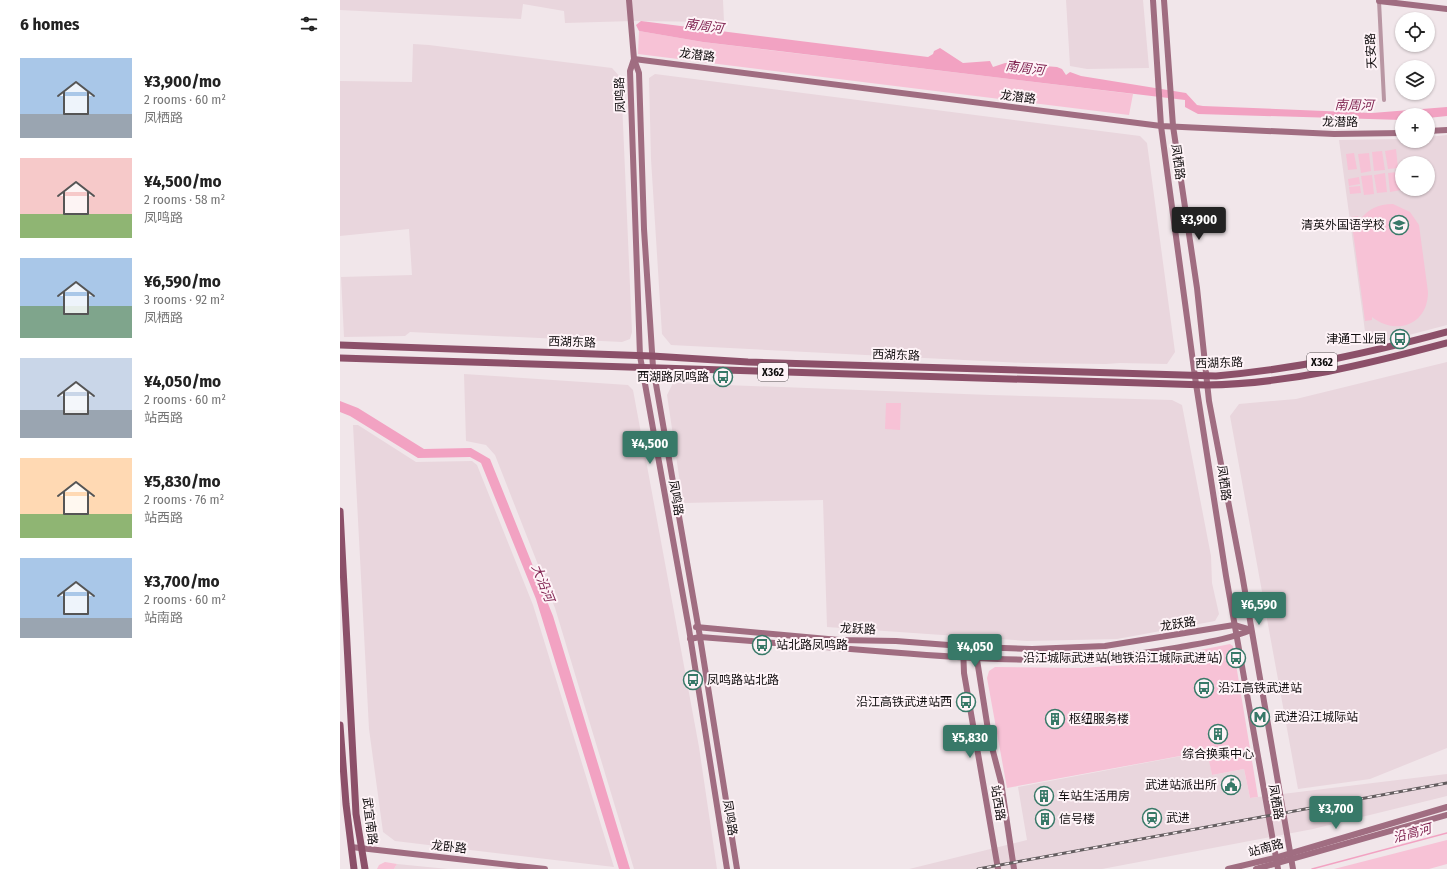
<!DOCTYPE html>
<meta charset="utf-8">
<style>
:root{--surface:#fff;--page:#f2f2f2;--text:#222;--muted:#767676;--accent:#387968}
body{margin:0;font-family:"Fira Sans Condensed","Noto Sans SC",sans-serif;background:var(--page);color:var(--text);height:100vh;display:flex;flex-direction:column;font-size:15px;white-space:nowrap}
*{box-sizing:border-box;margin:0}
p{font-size:13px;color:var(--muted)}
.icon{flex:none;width:22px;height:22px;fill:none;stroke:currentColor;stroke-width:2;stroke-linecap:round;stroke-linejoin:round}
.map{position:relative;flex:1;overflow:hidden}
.drawer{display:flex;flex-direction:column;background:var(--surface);width:340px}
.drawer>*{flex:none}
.buttons{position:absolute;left:1055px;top:12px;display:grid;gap:8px}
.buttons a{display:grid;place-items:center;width:40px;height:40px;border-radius:50%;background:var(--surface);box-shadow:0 1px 3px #0004;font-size:20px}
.price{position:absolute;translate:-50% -34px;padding:0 9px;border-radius:4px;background:var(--accent);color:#fff;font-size:13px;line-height:26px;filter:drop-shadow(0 1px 2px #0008)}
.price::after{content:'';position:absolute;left:50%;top:24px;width:12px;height:9px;margin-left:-6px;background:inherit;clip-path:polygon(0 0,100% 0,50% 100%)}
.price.active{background:#222;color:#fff}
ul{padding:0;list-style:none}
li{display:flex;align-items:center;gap:12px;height:100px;padding:0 20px}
li span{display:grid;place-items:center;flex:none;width:112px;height:80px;border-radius:0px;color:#555}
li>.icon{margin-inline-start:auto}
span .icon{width:48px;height:48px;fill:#fffc;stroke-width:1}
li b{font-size:17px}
h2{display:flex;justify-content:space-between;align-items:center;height:48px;padding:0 20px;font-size:17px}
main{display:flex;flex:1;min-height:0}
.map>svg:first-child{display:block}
</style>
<main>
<section class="drawer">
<h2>6 homes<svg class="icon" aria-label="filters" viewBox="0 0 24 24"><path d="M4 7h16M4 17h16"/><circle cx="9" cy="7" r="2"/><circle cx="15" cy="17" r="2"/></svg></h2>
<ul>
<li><span style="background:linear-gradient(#a9c7e8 70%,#9aa5b1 0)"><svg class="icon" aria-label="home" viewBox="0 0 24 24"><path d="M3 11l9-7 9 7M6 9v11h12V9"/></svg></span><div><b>¥3,900/mo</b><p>2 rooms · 60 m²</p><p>凤栖路</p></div></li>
<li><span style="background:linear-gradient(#f6c9c9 70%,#8fb573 0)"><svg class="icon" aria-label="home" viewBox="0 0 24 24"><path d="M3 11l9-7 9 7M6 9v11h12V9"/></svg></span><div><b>¥4,500/mo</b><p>2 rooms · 58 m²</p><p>凤鸣路</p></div></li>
<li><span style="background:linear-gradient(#a9c7e8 60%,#7fa58c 0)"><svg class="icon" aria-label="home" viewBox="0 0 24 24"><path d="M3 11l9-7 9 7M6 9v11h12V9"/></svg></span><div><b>¥6,590/mo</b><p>3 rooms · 92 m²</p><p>凤栖路</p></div></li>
<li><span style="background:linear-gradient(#c9d6e8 65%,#9aa5b1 0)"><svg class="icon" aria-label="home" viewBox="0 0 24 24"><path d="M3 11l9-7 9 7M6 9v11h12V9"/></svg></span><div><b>¥4,050/mo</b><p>2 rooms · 60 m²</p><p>站西路</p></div></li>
<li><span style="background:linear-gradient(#ffd9b3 70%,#8fb573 0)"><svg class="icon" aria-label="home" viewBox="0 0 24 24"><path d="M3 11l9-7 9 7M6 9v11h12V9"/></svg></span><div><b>¥5,830/mo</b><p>2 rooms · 76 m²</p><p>站西路</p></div></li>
<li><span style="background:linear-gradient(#a9c7e8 75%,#9aa5b1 0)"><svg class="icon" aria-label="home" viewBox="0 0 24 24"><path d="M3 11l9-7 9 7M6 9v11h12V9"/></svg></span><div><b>¥3,700/mo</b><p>2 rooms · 60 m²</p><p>站南路</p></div></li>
</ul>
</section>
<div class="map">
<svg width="1107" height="869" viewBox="0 0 1107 869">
<rect width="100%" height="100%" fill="#f1e6ea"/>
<g fill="#e9d6dd" fill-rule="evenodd">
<polygon points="0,0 383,0 384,22 293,21 225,23 224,11 183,4 181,19 0,10"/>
<polygon points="726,0 803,0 809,68 747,69 730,66"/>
<polygon points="73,44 89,45 272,68 281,78 292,332 290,339 282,342 70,332 65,336 4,337 1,277 72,275 69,229 0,236 0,81 72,82"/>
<polygon points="315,74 800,136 807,143 835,352 827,364 780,363 766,364 685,363 331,345 322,334 311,159 309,78"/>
<path d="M 1107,135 L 1107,325 L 1027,346 L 999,140 L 1062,139 L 1062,141 L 1088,141 L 1088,137 ZM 1062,163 L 1088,163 L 1088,189 L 1062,189 Z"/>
<polygon points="1107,362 1107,748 1030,779 958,789 890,416 899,404 956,399"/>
<polygon points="124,374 288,385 293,390 359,747 377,869 294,869 215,608 155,455 146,445 126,441"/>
<polygon points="333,383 650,395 832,400 842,405 871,556 872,583 879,614 875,621 777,639 687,641 487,627 483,500 343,503 327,395"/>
<polygon points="13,425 18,425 76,462 132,461 137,465 193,605 274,867 55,841 43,832 29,729"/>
<polygon points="868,751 872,775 904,769 910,798 1107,774 1107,796 973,829 762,869 569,869 687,840 678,787"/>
<polygon points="57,864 108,869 54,869"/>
</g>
<g fill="#f7c2d6">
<polygon points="299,31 363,42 793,94 789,115 298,54"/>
<polygon points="1056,149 1058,168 1048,169 1045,151"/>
<polygon points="1042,151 1045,170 1034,171 1032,152"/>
<polygon points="1014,153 1017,169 1008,170 1006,154"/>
<polygon points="1029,153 1031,171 1021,173 1018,154"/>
<polygon points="1058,172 1061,190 1050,192 1048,173"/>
<polygon points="1045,173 1047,192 1037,193 1034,175"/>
<polygon points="1032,175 1034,194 1024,195 1021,176"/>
<polygon points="1019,177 1020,184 1009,186 1008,179"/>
<polygon points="1020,186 1021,193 1010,194 1009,187"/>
<path d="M 1053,204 L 1070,212 L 1079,225 L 1088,292 C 1088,325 1056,336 1032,317 L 1032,320 L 1025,321 L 1011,217 L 1018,216 L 1019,221 C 1028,209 1038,204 1053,204 Z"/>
<polygon points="546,403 561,403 560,430 545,429"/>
<polygon points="890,644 893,646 918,797 910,798 904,769 872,775 867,751 667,788 647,678 649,671 655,667 741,668 786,665"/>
<polygon points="1107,840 1107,864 1089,869 994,869"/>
<polygon points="45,862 57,864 54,869 37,869 39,865"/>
</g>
<g fill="#f2a2c2">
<polygon points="301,21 588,57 593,54 594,51 600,48 623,63 650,61 653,67 665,63 717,67 722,69 726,75 730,72 741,76 846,93 857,105 863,106 1032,113 1107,107 1107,116 1088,118 1088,115 1062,115 1062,120 858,114 845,107 845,100 363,42 299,31 296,25"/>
<polygon points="0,401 18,408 84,449 131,448 150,459 213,616 290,869 279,869 196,599 141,463 130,457 78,458 10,416 0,412"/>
</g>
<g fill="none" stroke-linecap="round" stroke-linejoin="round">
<polyline stroke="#f2a2c2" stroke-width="1.5" points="972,869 1107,833"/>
<polyline stroke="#b996a3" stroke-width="4" points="1039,1 1044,100"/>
<g stroke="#a06d81" stroke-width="6">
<polyline points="289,0 294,59 299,73 304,229 313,367 360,637 397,869"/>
<polyline points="813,0 821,126 856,384 886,576 938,869"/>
<polyline points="824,0 833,126 857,288 869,401 902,574 953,869"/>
<polyline points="1039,1 1107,9"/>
<polyline points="294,59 290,71 300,356 349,629 387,869"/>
<polyline points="294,59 821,126 994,134 1062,133"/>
<polyline points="1088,131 1107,130"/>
<polyline points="356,627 499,640 556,641 635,647 692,649 765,646 894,625 911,630"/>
<path d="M 350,639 L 360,637 C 423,642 485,647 548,652 C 647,660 736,666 835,648 C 861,643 887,640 911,630"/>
<polyline points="623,646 624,673 658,869"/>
<polyline points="635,647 649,736 661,782 674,869"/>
<polyline points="11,847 205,869"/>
<polyline points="888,869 935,858 1107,807"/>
<polyline points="916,869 1107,815"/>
</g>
<g stroke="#8c5069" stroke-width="7">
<path d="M 0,345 L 312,356 L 408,362 L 876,376 C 957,369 1029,353 1107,332"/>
<path d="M 0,358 L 866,385 C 948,384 1028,364 1107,343"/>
<polyline points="0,511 16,814 25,869"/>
<polyline points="0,725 6,804 14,869"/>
</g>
<g stroke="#635d5f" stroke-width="3">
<polyline id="rail" points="638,869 1107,783"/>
</g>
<use href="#rail" stroke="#fef3f7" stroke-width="1.5" stroke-dasharray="4.5" stroke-linecap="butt"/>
</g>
<defs>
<g id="school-ring" transform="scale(1)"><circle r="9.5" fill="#fef3f7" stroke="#387968" stroke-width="1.5"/><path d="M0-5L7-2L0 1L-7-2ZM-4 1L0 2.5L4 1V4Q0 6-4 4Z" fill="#387968"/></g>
<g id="bus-ring" transform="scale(1)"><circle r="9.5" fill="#fef3f7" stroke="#387968" stroke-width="1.5"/><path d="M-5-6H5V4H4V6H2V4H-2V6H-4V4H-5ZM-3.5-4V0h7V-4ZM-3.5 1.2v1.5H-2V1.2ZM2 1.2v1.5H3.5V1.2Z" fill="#387968"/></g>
<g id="metro-ring" transform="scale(1)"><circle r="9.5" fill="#fef3f7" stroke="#387968" stroke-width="1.5"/><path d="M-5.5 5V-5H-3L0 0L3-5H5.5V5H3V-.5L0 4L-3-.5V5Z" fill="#387968"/></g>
<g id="building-ring" transform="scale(1)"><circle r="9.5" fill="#fef3f7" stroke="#387968" stroke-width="1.5"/><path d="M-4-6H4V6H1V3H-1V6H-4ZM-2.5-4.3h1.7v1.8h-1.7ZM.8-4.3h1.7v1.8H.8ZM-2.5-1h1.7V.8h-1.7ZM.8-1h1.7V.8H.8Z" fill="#387968"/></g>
<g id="civic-ring" transform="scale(1)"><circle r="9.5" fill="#fef3f7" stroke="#387968" stroke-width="1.5"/><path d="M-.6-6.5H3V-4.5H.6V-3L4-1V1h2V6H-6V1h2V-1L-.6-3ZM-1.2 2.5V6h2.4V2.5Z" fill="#387968"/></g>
<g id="station-ring" transform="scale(1)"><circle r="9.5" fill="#fef3f7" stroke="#387968" stroke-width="1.5"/><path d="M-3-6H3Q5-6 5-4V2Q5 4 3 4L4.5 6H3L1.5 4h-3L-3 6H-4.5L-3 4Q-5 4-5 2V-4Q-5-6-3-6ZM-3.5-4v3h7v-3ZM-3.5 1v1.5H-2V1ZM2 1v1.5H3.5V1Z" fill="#387968"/></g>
</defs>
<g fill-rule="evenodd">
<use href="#school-ring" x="1059" y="225"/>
<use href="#bus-ring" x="1060" y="339"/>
<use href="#bus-ring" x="383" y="377"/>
<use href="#bus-ring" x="422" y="645"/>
<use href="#bus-ring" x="896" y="658"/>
<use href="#bus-ring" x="353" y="680"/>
<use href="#bus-ring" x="864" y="688"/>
<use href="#bus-ring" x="626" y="702"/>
<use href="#metro-ring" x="920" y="717"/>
<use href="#building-ring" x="715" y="719"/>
<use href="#building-ring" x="878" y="734"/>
<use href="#civic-ring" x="891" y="785"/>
<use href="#building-ring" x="704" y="796"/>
<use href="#station-ring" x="812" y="818"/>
<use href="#building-ring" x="705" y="819"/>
</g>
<g text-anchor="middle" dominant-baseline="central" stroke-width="4" stroke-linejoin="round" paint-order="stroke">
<g fill="#fef3f7" stroke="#575153" stroke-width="1">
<rect x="967" y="353" width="30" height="18" rx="3"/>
<rect x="418" y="363" width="30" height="18" rx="3"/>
</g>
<g font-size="11" font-weight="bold" fill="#0f0c0d">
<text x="982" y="362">X362</text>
<text x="433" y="372">X362</text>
</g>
<g font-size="12" fill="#0f0c0d" stroke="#fef3f7">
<text transform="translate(1031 51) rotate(-93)">天安路</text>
<text transform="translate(357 55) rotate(7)">龙潜路</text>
<text transform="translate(280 95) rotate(-92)">凤鸣路</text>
<text transform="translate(678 97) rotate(7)">龙潜路</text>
<text transform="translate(1000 122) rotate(1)">龙潜路</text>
<text transform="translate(838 162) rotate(82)">凤栖路</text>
<text transform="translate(232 342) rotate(2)">西湖东路</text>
<text transform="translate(556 355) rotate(2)">西湖东路</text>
<text transform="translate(879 363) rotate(-2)">西湖东路</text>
<text transform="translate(884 483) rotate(82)">凤栖路</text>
<text transform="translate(336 498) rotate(80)">凤鸣路</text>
<text transform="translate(838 624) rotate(-9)">龙跃路</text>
<text transform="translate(518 629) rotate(2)">龙跃路</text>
<text transform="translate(936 802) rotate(80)">凤栖路</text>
<text transform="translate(658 803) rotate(80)">站西路</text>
<text transform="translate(390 818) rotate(81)">凤鸣路</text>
<text transform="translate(30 821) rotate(83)">武宜南路</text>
<text transform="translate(109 847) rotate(6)">龙卧路</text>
<text transform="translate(926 848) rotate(-16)">站南路</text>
</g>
<g font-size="12" fill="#0f0c0d" stroke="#fef3f7" text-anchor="start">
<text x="1045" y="225" text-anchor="end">清英外国语学校</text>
<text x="1046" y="339" text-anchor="end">津通工业园</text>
<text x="369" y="377" text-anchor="end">西湖路凤鸣路</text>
<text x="436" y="645">站北路凤鸣路</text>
<text x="882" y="658" text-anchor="end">沿江城际武进站(地铁沿江城际武进站)</text>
<text x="367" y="680">凤鸣路站北路</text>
<text x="878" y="688">沿江高铁武进站</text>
<text x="612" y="702" text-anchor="end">沿江高铁武进站西</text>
<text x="934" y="717">武进沿江城际站</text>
<text x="729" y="719">枢纽服务楼</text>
<text x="878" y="754" text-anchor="middle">综合换乘中心</text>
<text x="877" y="785" text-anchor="end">武进站派出所</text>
<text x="718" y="796">车站生活用房</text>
<text x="826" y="818">武进</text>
<text x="719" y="819">信号楼</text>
</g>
<g font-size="13" font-style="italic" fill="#822653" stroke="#fef3f7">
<text transform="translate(364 26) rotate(8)">南周河</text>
<text transform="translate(685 68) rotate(7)">南周河</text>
<text transform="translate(1014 105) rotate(1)">南周河</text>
<text transform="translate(203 583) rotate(68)">大沿河</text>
<text transform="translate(1072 833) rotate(-15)">沿高河</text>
</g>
</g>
</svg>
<div class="buttons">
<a><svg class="icon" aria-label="locate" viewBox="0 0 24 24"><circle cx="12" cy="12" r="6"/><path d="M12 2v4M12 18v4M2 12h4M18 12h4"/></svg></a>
<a><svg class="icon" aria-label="layers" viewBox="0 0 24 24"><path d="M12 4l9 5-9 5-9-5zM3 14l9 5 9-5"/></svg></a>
<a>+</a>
<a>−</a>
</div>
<b class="price active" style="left:859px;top:241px">¥3,900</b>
<b class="price" style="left:310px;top:465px">¥4,500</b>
<b class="price" style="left:919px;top:626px">¥6,590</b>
<b class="price" style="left:635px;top:668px">¥4,050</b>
<b class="price" style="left:630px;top:759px">¥5,830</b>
<b class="price" style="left:996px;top:830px">¥3,700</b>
</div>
</main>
